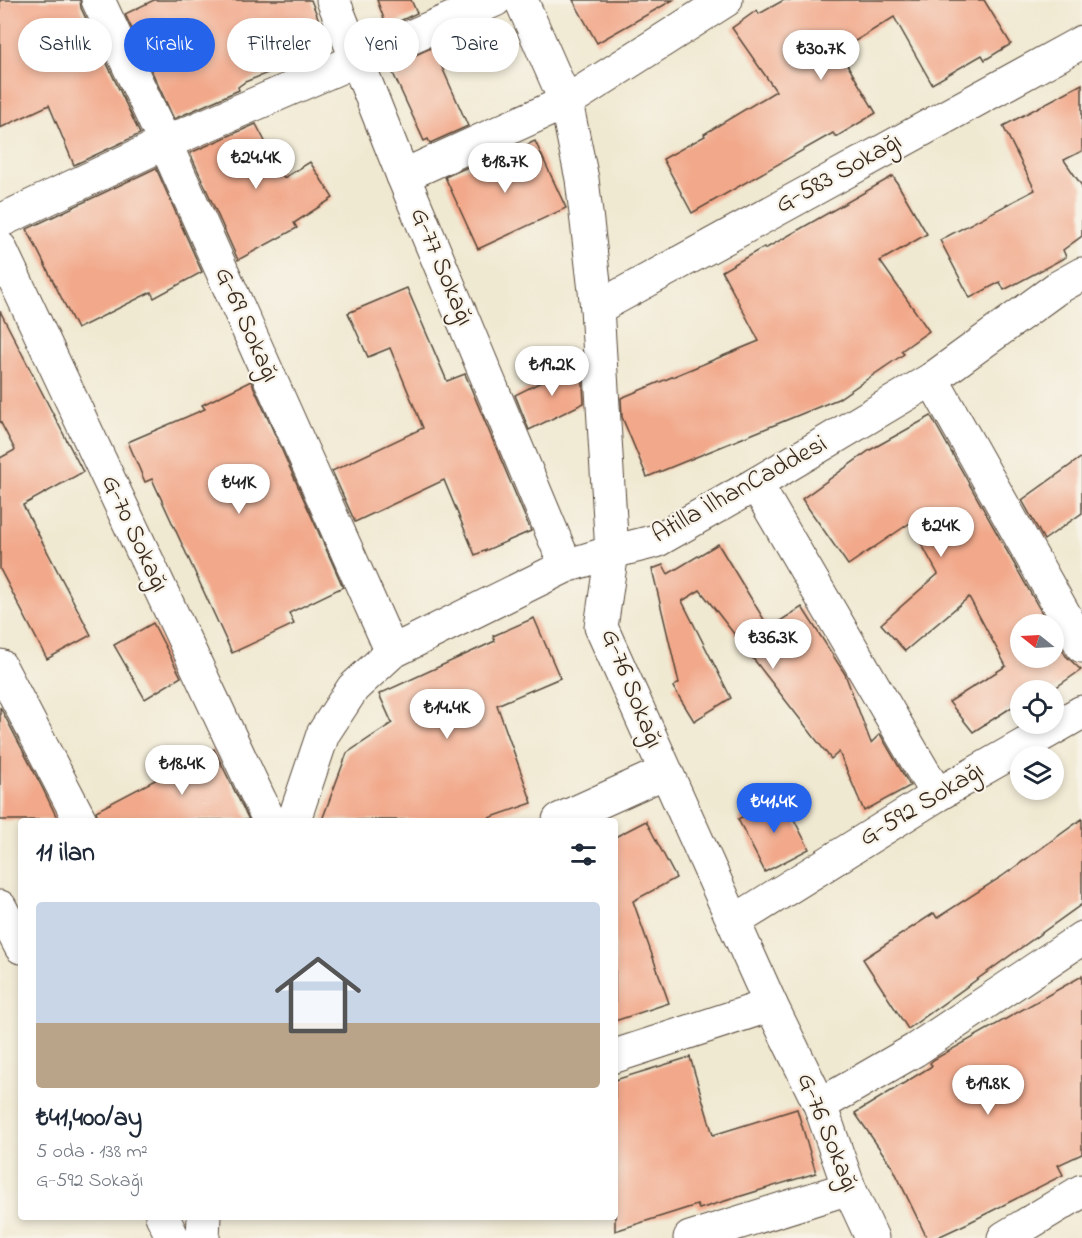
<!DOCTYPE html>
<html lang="tr">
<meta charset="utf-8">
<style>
:root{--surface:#fff;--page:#f6f6f7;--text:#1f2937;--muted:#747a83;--line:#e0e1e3;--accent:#2563eb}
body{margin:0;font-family:"Indie Flower",sans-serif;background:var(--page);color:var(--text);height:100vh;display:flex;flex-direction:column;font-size:22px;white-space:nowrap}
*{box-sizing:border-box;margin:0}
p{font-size:20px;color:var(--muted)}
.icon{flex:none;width:33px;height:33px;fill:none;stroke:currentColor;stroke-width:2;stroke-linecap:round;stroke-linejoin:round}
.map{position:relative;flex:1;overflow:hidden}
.sheet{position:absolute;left:18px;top:818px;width:600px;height:402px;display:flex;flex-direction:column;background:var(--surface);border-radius:6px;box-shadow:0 3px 9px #0003}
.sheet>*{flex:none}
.hud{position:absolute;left:18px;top:18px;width:600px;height:54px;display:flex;gap:12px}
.needle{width:39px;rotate:288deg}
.tools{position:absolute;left:1010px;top:614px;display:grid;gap:12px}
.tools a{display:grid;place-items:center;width:54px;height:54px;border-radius:50%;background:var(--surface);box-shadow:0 3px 9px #0003;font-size:30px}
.price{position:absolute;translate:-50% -51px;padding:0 14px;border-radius:21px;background:#fff;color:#222;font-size:20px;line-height:39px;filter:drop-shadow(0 2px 3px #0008)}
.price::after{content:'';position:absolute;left:50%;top:36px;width:18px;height:14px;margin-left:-9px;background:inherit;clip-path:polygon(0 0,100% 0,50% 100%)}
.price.selected{background:var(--accent);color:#fff}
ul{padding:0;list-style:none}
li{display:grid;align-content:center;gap:12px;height:318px;padding:0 18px}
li+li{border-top:2px solid var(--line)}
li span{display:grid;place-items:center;height:186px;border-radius:6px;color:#555}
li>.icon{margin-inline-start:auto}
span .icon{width:108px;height:108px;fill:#fffc;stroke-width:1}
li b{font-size:26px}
h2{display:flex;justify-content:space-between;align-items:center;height:72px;padding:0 18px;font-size:26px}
.pill{padding:0 21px;border-radius:27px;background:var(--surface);box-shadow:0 3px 9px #0003;font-size:21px;line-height:54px}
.pill.selected{background:var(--accent);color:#fff}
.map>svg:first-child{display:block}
</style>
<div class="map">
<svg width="1082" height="1238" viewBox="0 0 1082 1238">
<rect width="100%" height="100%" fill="#f7f3e8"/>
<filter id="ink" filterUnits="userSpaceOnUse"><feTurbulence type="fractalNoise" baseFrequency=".0167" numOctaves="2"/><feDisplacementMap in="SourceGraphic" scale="12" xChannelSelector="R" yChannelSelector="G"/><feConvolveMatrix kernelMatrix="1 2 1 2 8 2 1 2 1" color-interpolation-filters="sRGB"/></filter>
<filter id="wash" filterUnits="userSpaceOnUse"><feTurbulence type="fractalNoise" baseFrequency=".008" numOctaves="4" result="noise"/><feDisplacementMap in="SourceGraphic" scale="24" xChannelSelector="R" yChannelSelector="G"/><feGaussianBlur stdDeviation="1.35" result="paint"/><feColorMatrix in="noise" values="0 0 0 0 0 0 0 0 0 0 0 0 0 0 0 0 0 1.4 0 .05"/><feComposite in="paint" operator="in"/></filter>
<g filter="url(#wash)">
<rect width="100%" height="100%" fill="#f0e9d2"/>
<g id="blocks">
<g fill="#f2a98b">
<polygon points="0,0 80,0 81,8 140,134 74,165 49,105 0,128"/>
<polygon points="154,0 311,0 330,48 245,82 238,87 239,90 174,119 125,14"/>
<polygon points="377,0 411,0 417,13 387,27"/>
<polygon points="573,0 673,0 597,43"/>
<polygon points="784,0 984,0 1011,44 985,60 982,55 932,84 894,17 839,51 876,113 836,137 833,133 692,213 663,159 705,136 704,134 776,91 732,28 757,10 759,14"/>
<polygon points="433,47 468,126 430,143 428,139 424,141 392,71 402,67 400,62"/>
<polygon points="1082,84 1082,151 1064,160 1082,186 1082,236 1063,250 1066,257 1004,290 1000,282 970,298 940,240 1035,190 1003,126"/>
<polygon points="256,124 284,178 310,162 333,198 294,223 297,228 238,260 190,153"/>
<polygon points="535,141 566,208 478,249 445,177 484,160 485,164"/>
<polygon points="156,168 202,272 154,298 151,292 77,329 27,229"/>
<polygon points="893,176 927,234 880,261 929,331 901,351 904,354 838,399 647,477 622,417 621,398 759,341 722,271 764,247 765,249"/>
<polygon points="407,288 447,381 465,374 531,531 475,555 444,480 355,522 332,471 423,428 390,348 368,357 348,313"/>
<polygon points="0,311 83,472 23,505 91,635 47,659 0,569 0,458 15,450 0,421"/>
<polygon points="579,363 582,368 584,403 529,430 515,395"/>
<polygon points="251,381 343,587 289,613 294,624 232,653 152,479 145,482 128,442 205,409 202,405"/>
<polygon points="931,416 1048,624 1020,624 1020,657 1053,657 1053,633 1066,656 1081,670 1052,690 1020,690 1020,702 973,732 949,702 1006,666 969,597 905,651 881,624 938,574 910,523 848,565 802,499 870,450"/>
<polygon points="1082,457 1082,513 1044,540 1022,500"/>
<polygon points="718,544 769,628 802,607 845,674 871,743 880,734 910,786 864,811 839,752 831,759 700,590 682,601 731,698 694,721 673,687 679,683 652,569 663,565 668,574"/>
<polygon points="534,618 560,678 497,705 532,803 483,820 322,820 347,753 392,723 379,694 495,641 493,636"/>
<polygon points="153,623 181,677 145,699 114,645"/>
<polygon points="0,707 43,789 58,820 0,820"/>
<polygon points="214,749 249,820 99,820 96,811"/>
<polygon points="782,796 809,849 765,872 738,819"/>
<polygon points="1082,819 1082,904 908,1029 863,959 934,913 937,918 1001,877"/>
<polygon points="646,821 676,878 633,901 669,1003 615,1021 615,837"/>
<polygon points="1082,976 1082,1154 1058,1165 1063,1175 968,1223 936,1238 927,1238 893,1168 855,1113 932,1066 930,1063 933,1060"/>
<polygon points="690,1057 713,1135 797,1109 816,1173 699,1209 697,1205 615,1231 615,1080"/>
</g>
</g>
</g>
<g filter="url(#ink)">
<use href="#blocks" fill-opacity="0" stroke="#564739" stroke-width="1.5"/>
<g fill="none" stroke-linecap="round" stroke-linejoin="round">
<g stroke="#564739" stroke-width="35">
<g id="street">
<polyline points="98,0 165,143 392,652"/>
<polyline points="333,0 403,176 566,566"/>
<polyline points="521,0 566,102 582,179 597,308 612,552"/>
<polyline points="403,176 566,102 726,0"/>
<polyline points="0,221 165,143 495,0"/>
<polyline points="0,248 269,820"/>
<polyline points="597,308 1082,42"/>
<polyline points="932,379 1082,646"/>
<polyline points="756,484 937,795"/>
<polyline points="0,666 80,820"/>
<polyline points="559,820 665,772"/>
<polyline points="0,907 21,947"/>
<polyline points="735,921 937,795 1082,712"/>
<polyline points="615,1056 771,1005"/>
<polyline points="820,1105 915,1050 1082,938"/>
<polyline points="162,1216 173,1238"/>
<polyline points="690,1238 849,1188"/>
<polyline points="1004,1238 1082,1191"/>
</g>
</g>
<g stroke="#564739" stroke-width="35">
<g id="secondary">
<polyline points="612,552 601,627 771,1005 820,1105 849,1188 872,1238"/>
<polyline points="294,820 323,734 353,688 392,652 566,566 612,552 656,541 756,484 932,379 1057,288 1082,274"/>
<polyline points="203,1238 204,1216"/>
</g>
</g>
<use href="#street" stroke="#fff" stroke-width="33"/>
<use href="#secondary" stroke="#fff" stroke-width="33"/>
</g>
</g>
<g text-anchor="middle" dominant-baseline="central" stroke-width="4.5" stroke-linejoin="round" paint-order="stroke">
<g font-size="26" fill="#3b2a1e" stroke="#f7f3e8">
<text transform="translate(839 174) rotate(-29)">G-583 Sokağı</text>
<text transform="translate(441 267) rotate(67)">G-77 Sokağı</text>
<text transform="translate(246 325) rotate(66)">G-69 Sokağı</text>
<text transform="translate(740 490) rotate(-29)">Atilla İlhanCaddesi</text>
<text transform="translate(134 534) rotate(65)">G-70 Sokağı</text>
<text transform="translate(631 689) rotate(68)">G-76 Sokağı</text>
<text transform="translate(922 805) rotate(-31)">G-592 Sokağı</text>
<text transform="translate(827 1133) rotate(68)">G-76 Sokağı</text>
</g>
</g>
</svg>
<div class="tools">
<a><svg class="needle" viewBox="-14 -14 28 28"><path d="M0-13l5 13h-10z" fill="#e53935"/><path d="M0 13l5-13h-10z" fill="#747a83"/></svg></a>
<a><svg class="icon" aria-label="locate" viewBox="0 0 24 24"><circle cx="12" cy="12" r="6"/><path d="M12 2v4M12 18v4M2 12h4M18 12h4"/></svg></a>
<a><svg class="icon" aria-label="layers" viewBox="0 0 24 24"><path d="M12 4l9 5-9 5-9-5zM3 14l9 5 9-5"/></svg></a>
</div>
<b class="price" style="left:821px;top:81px">₺30.7K</b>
<b class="price" style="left:256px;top:190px">₺24.4K</b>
<b class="price" style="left:505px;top:194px">₺18.7K</b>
<b class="price" style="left:552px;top:397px">₺19.2K</b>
<b class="price" style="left:239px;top:515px">₺41K</b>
<b class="price" style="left:941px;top:558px">₺24K</b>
<b class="price" style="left:773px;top:670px">₺36.3K</b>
<b class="price" style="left:447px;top:740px">₺14.4K</b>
<b class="price" style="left:182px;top:796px">₺18.4K</b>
<b class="price selected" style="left:774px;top:834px">₺41.4K</b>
<b class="price" style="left:988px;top:1116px">₺19.8K</b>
<div class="hud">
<a class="pill">Satılık</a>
<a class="pill selected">Kiralık</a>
<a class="pill">Filtreler</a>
<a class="pill">Yeni</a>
<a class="pill">Daire</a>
</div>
<section class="sheet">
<h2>11 ilan<svg class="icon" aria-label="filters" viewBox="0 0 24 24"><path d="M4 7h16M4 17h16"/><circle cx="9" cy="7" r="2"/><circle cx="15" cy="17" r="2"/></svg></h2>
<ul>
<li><span style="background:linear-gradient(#c9d6e8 65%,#b9a48a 0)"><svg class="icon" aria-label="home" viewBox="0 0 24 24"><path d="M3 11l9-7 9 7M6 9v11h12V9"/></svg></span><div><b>₺41,400/ay</b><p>5 oda · 138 m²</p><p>G-592 Sokağı</p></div></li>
</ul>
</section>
</div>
